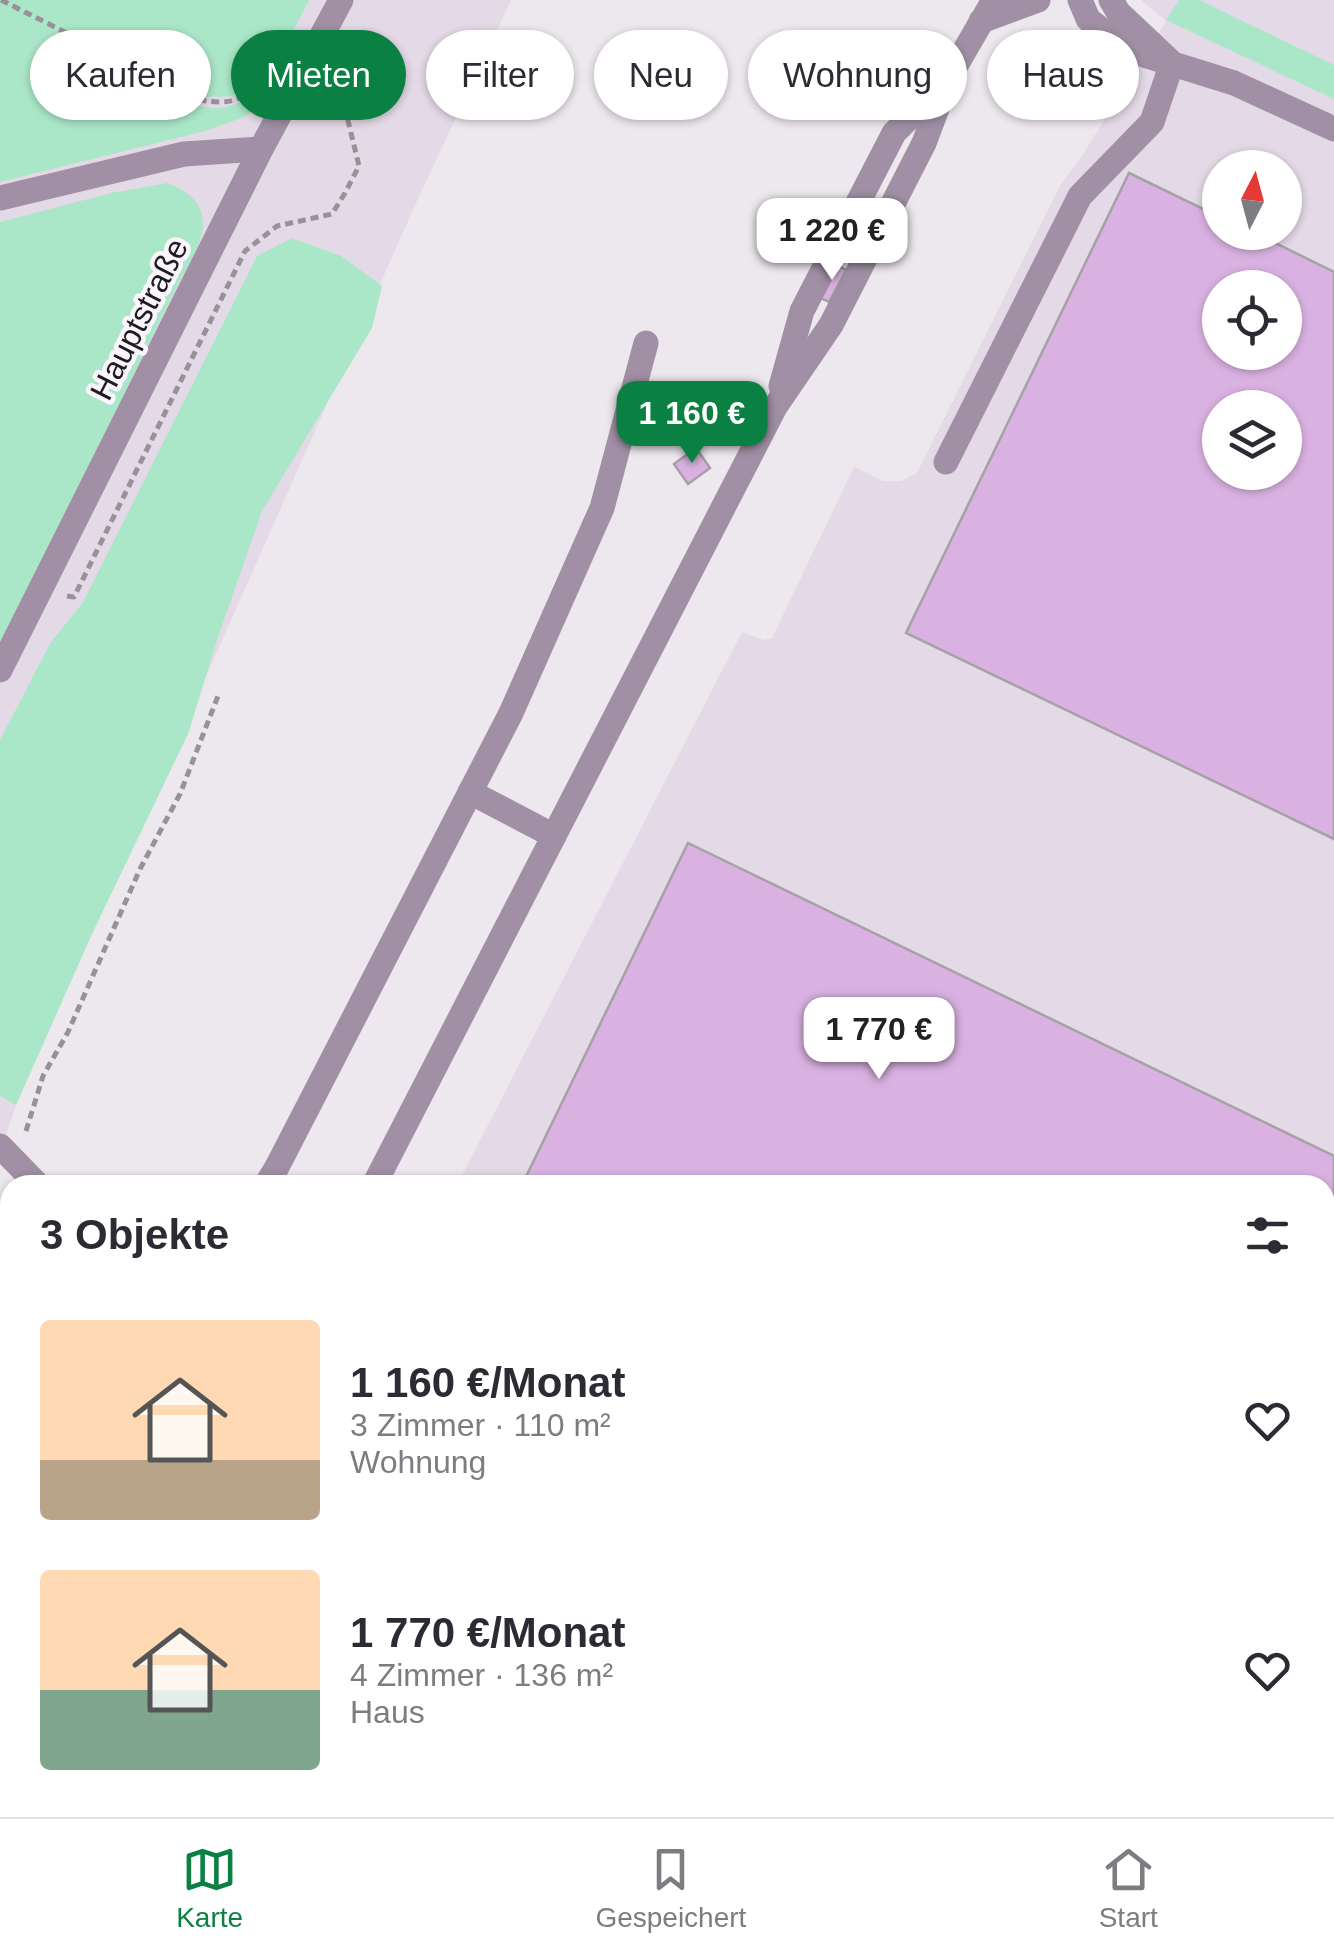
<!DOCTYPE html>
<html lang="de">
<meta charset="utf-8">
<style>
:root{--surface:#fff;--page:#f2f2f3;--text:#2b2b33;--muted:#7c7c81;--line:#e1e1e2;--accent:#0b8043}
body{margin:0;font-family:Helvetica,sans-serif;background:var(--page);color:var(--text);height:100vh;display:flex;flex-direction:column;font-size:38px;white-space:nowrap}
*{box-sizing:border-box;margin:0}
p{font-size:32px;color:var(--muted)}
.icon{flex:none;width:55px;height:55px;fill:none;stroke:currentColor;stroke-width:2;stroke-linecap:round;stroke-linejoin:round}
.map{position:relative;flex:1;overflow:hidden}
.drawer{position:absolute;left:0px;top:1175px;width:1335px;height:642px;display:flex;flex-direction:column;background:var(--surface);border-radius:30px 30px 0 0;box-shadow:0 2px 8px #0004}
.drawer>*{flex:none}
.guide{position:absolute;left:30px;top:30px;width:1275px;height:90px;display:flex;gap:20px}
.needle{width:65px;rotate:6deg}
.fabs{position:absolute;left:1202px;top:150px;display:grid;gap:20px}
.fabs a{display:grid;place-items:center;width:100px;height:100px;border-radius:50%;background:var(--surface);box-shadow:0 2px 8px #0004;font-size:50px}
.price{position:absolute;translate:-50% -85px;padding:0 22px;border-radius:20px;background:#fff;color:#222;font-size:32px;line-height:65px;filter:drop-shadow(0 2px 5px #0008)}
.price::after{content:'';position:absolute;left:50%;top:60px;width:30px;height:22px;margin-left:-15px;background:inherit;clip-path:polygon(0 0,100% 0,50% 100%)}
.price.active{background:var(--accent);color:#fff}
ul{padding:0;list-style:none}
li{display:flex;align-items:center;gap:30px;height:250px;padding:0 40px}
li span{display:grid;place-items:center;flex:none;width:280px;height:200px;border-radius:10px;color:#555}
li>.icon{margin-inline-start:auto}
span .icon{width:120px;height:120px;fill:#fffc;stroke-width:1}
li b{font-size:42px}
h2{display:flex;justify-content:space-between;align-items:center;height:120px;padding:0 40px;font-size:42px}
.pill{padding:0 35px;border-radius:45px;background:var(--surface);box-shadow:0 2px 8px #0004;font-size:35px;line-height:90px}
.pill.active{background:var(--accent);color:#fff}
.tabs{display:flex;justify-content:space-around;align-items:center;height:140px;border-top:2px solid var(--line);background:var(--surface);font-size:28px;color:var(--muted)}
.tabs a{display:grid;justify-items:center;gap:5px}
.tabs .active{color:var(--accent)}
.map>svg:first-child{display:block}
</style>
<div class="map">
<svg width="1334" height="1817" viewBox="0 0 1334 1817">
<rect width="100%" height="100%" fill="#ede7ee"/>
<g fill="#e4d9e6" fill-rule="evenodd">
<polygon points="0,0 511,0 416,203 16,1105 0,1154"/>
<path d="M 1141,0 L 1334,0 L 1334,1817 L 211,1817 L 214,1808 L 1325,1808 L 1325,1185 L 457,1185 L 742,632 L 764,640 L 772,638 L 854,467 L 883,481 L 901,481 L 917,473 L 1061,184 L 1080,159 L 1166,21 ZM 1220,168 L 1285,168 L 1285,232 L 1220,232 ZM 1220,288 L 1285,288 L 1285,352 L 1220,352 ZM 1220,408 L 1285,408 L 1285,472 L 1220,472 Z"/>
</g>
<g fill="#aae7c8">
<path d="M 0,0 L 309,0 C 292,33 274,77 237,94 C 226,99 217,95 206,97 C 201,98 196,101 191,103 C 222,116 250,102 272,78 C 282,68 287,53 300,49 L 286,78 L 269,98 L 244,117 L 205,131 L 0,182 Z"/>
<polygon points="1179,0 1199,0 1334,65 1334,99 1166,20"/>
<path d="M 168,183 C 221,204 204,242 180,280 L 0,647 L 0,222 L 111,193 Z"/>
<polygon points="292,238 341,256 382,286 372,328 262,511 219,634 188,734 91,936 16,1105 0,1096 0,740 51,642 82,604 257,256"/>
<polygon points="1334,1652 1334,1817 1276,1817 1281,1808 1325,1808 1325,1657"/>
<polygon points="220,1808 840,1808 834,1817 217,1817"/>
</g>
<polygon fill="#619f81" points="840,1808 931,1808 954,1817 834,1817"/>
<g fill="#dab2e2" stroke="#a6a0a7" stroke-width="2.5" fill-rule="evenodd">
<path d="M 1129,173 L 1220,217 L 1220,232 L 1253,232 L 1334,272 L 1334,839 L 906,633 ZM 1220,288 L 1285,288 L 1285,352 L 1220,352 ZM 1220,408 L 1285,408 L 1285,472 L 1220,472 Z"/>
<polygon points="835,264 846,270 829,302 818,297"/>
<polygon points="696,448 710,468 688,484 674,464"/>
<polygon points="688,843 1334,1156 1334,1692 1325,1711 1325,1185 522,1185"/>
</g>
<g fill="none" stroke-linecap="round" stroke-linejoin="round">
<g stroke="#979297" stroke-width="5" stroke-dasharray="8 5" stroke-linecap="butt">
<path d="M 1,0 L 200,100 C 232,105 242,101 265,78"/>
<polyline points="67,596 74,597 245,251 277,226 332,214 345,193 359,166 336,71"/>
<polyline points="26,1131 43,1076 68,1032 140,869 180,794 218,696"/>
</g>
<g stroke="#a190a5" stroke-width="25">
<polyline points="1080,0 1088,19 1125,49 1234,83 1334,129"/>
<polyline points="1111,0 1118,12 1169,60"/>
<polyline points="981,21 1038,0"/>
<polyline points="0,198 184,154 261,149"/>
<polyline points="781,386 802,311 894,133 941,86"/>
<polyline points="946,462 1080,196 1152,122 1172,63"/>
<polyline points="0,670 261,149 341,0"/>
<polyline points="470,792 554,836"/>
<polyline points="0,1146 38,1185"/>
<polyline points="266,1185 277,1167 511,713 602,508 646,343"/>
<polyline points="374,1185 775,407 831,325 924,143 948,79 994,0"/>
<polyline points="0,1314 10,1320"/>
<polyline points="0,1641 6,1643"/>
<polyline points="1086,1808 1107,1817"/>
<polyline points="127,1817 132,1808"/>
</g>
</g>
<g text-anchor="middle" dominant-baseline="central" stroke-width="9" stroke-linejoin="round" paint-order="stroke">
<g font-size="32" fill="#1f1c1f" stroke="#faf4fc">
<text transform="translate(139 319) rotate(-63)">Hauptstraße</text>
</g>
</g>
</svg>
<div class="fabs">
<a><svg class="needle" viewBox="-14 -14 28 28"><path d="M0-13l5 13h-10z" fill="#e53935"/><path d="M0 13l5-13h-10z" fill="#7c7c81"/></svg></a>
<a><svg class="icon" aria-label="locate" viewBox="0 0 24 24"><circle cx="12" cy="12" r="6"/><path d="M12 2v4M12 18v4M2 12h4M18 12h4"/></svg></a>
<a><svg class="icon" aria-label="layers" viewBox="0 0 24 24"><path d="M12 4l9 5-9 5-9-5zM3 14l9 5 9-5"/></svg></a>
</div>
<b class="price" style="left:832px;top:283px">1 220 €</b>
<b class="price active" style="left:692px;top:466px">1 160 €</b>
<b class="price" style="left:879px;top:1082px">1 770 €</b>
<div class="guide">
<a class="pill">Kaufen</a>
<a class="pill active">Mieten</a>
<a class="pill">Filter</a>
<a class="pill">Neu</a>
<a class="pill">Wohnung</a>
<a class="pill">Haus</a>
</div>
<section class="drawer">
<h2>3 Objekte<svg class="icon" aria-label="filters" viewBox="0 0 24 24"><path d="M4 7h16M4 17h16"/><circle cx="9" cy="7" r="2"/><circle cx="15" cy="17" r="2"/></svg></h2>
<ul>
<li><span style="background:linear-gradient(#ffd9b3 70%,#b9a48a 0)"><svg class="icon" aria-label="home" viewBox="0 0 24 24"><path d="M3 11l9-7 9 7M6 9v11h12V9"/></svg></span><div><b>1 160 €/Monat</b><p>3 Zimmer · 110 m²</p><p>Wohnung</p></div><svg class="icon" aria-label="heart" viewBox="0 0 24 24"><path d="M12 20l-8-8c-3-5 5-10 8-4 3-6 11-1 8 4z"/></svg></li>
<li><span style="background:linear-gradient(#ffd9b3 60%,#7fa58c 0)"><svg class="icon" aria-label="home" viewBox="0 0 24 24"><path d="M3 11l9-7 9 7M6 9v11h12V9"/></svg></span><div><b>1 770 €/Monat</b><p>4 Zimmer · 136 m²</p><p>Haus</p></div><svg class="icon" aria-label="heart" viewBox="0 0 24 24"><path d="M12 20l-8-8c-3-5 5-10 8-4 3-6 11-1 8 4z"/></svg></li>
</ul>
</section>
</div>
<nav class="tabs">
<a class="active"><svg class="icon" aria-label="map" viewBox="0 0 24 24"><path d="M3 6l6-2 6 2 6-2v14l-6 2-6-2-6 2zM9 4v14M15 6v14"/></svg>Karte</a>
<a><svg class="icon" aria-label="saved" viewBox="0 0 24 24"><path d="M7 4h10v16l-5-4-5 4z"/></svg>Gespeichert</a>
<a><svg class="icon" aria-label="home" viewBox="0 0 24 24"><path d="M3 11l9-7 9 7M6 9v11h12V9"/></svg>Start</a>
</nav>
